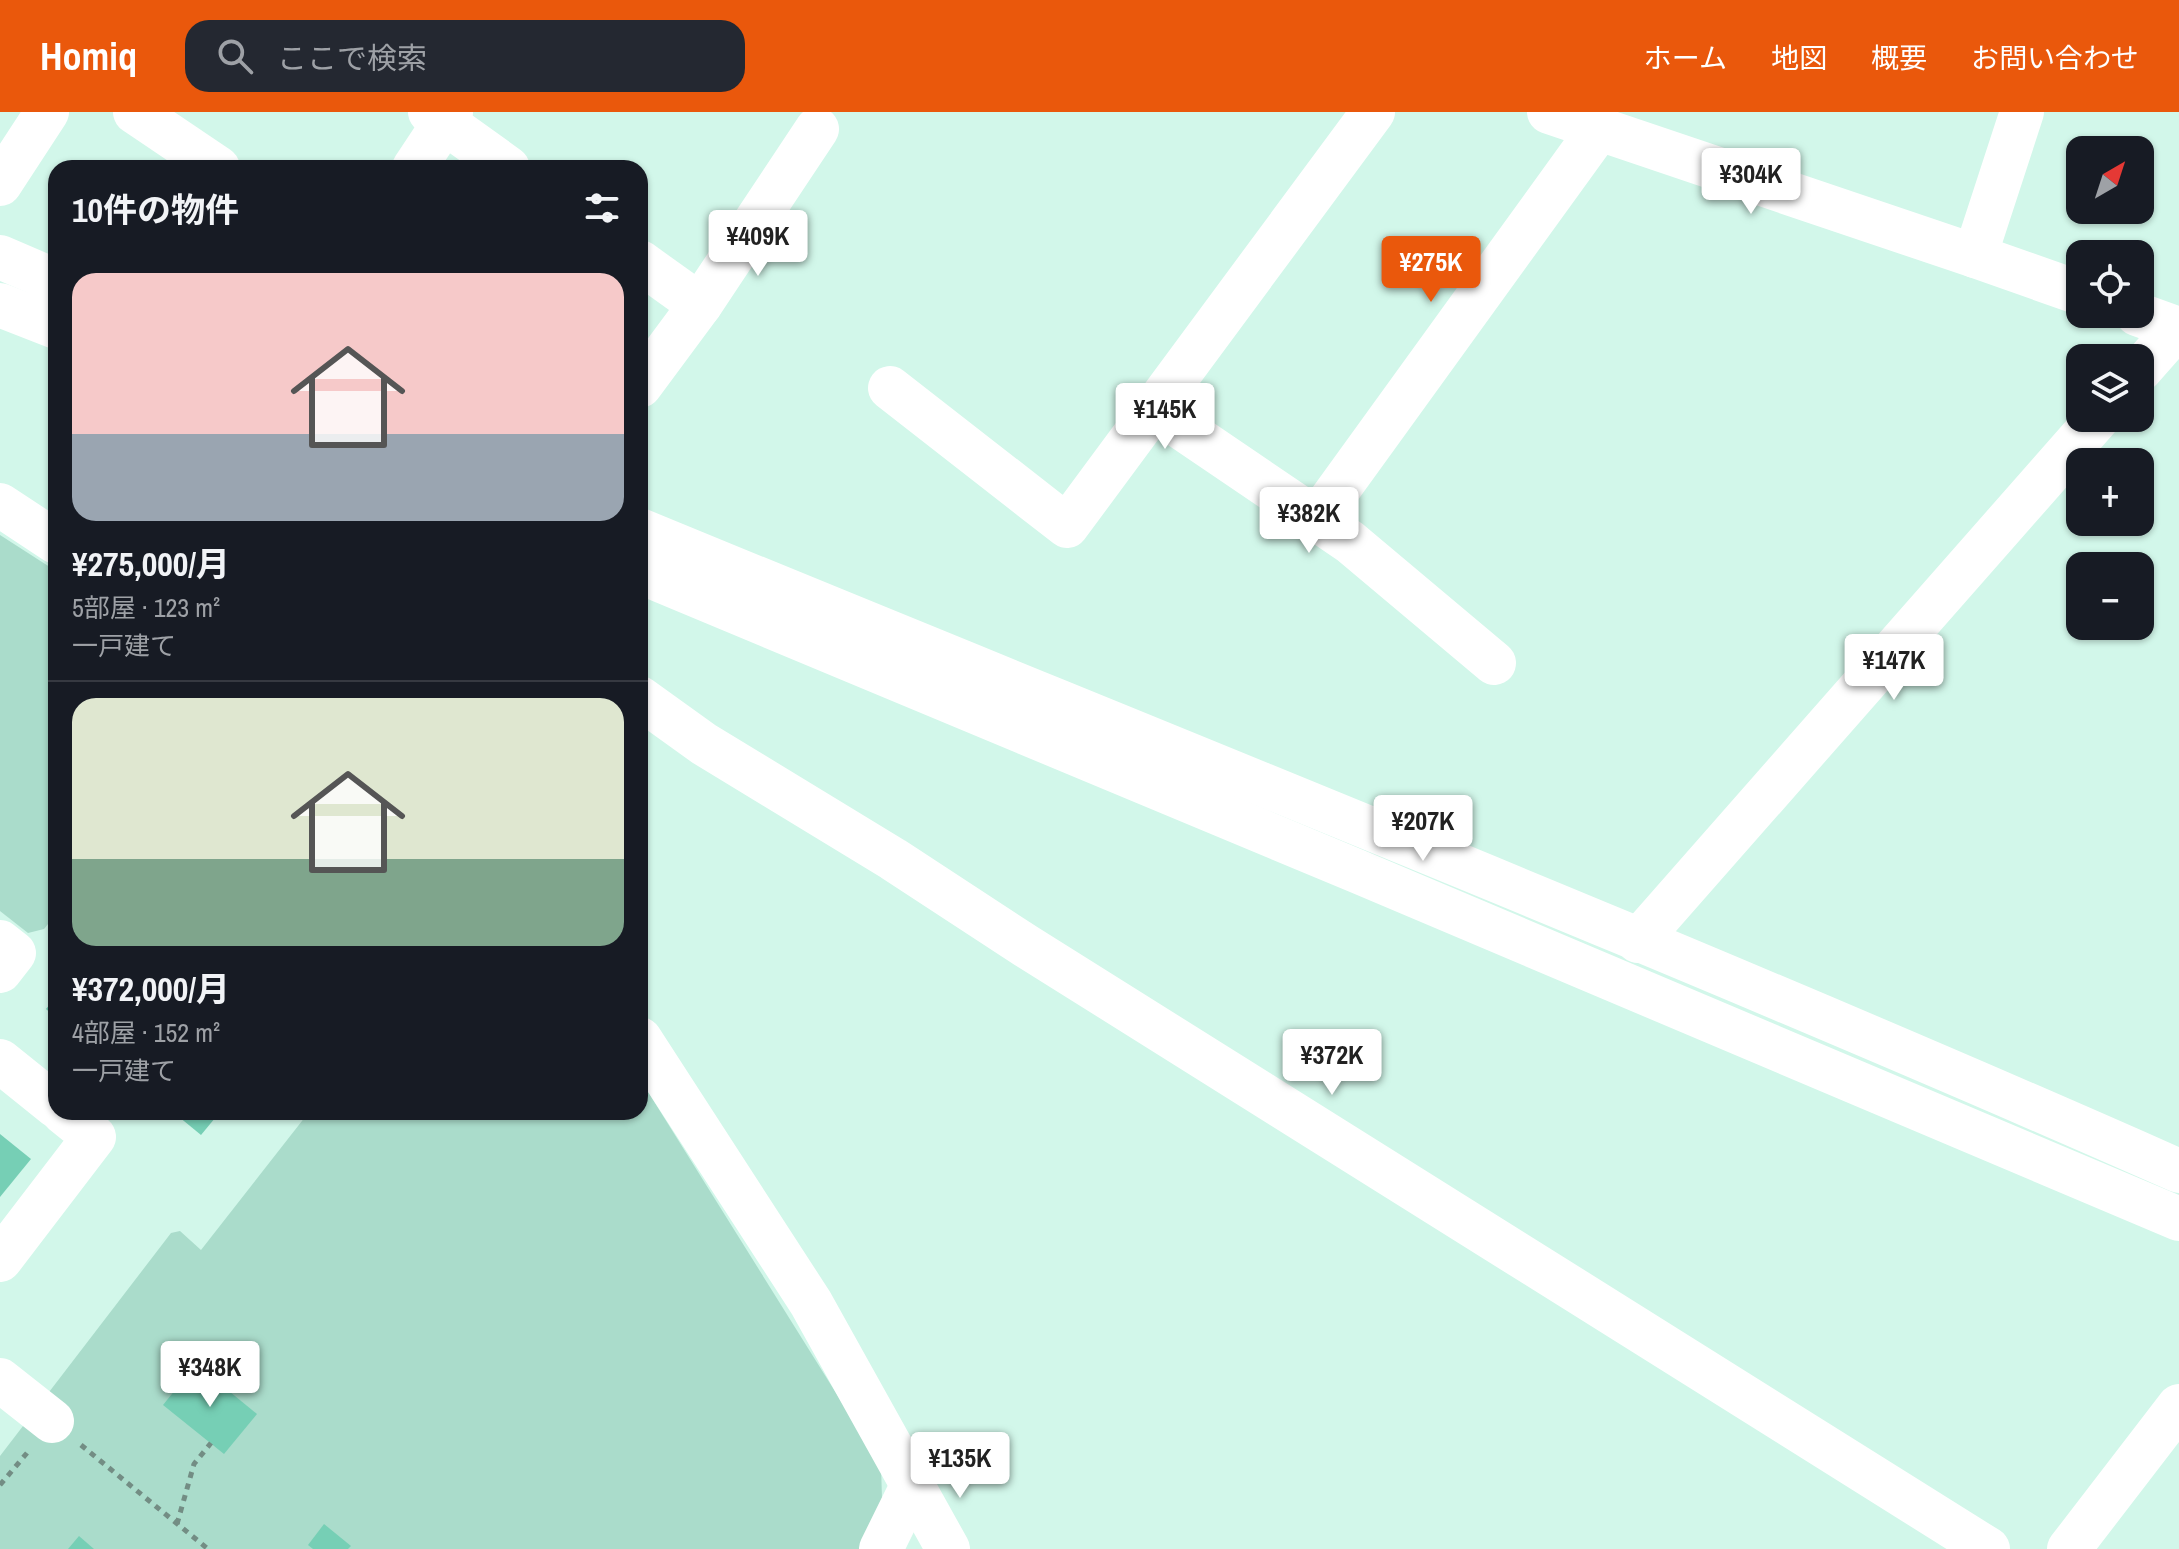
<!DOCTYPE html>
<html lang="ja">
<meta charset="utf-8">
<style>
:root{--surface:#171b24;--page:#242831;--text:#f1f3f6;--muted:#9ea1a6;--line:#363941;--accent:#ea580c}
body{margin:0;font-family:"Archivo Narrow","Noto Sans JP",sans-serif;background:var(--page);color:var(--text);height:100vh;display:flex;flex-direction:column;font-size:30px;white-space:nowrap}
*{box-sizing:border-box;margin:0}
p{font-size:26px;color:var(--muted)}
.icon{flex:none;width:44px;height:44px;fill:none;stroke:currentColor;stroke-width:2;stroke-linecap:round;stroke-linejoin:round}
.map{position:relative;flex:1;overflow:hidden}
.drawer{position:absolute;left:48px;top:48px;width:600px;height:960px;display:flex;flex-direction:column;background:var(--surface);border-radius:24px;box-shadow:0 2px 6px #0004}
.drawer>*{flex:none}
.needle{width:52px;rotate:39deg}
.tools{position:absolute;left:2066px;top:24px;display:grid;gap:16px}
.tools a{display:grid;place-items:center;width:88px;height:88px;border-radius:16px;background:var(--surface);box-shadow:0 2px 6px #0004;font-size:40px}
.price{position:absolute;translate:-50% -68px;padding:0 18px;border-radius:8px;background:#fff;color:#222;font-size:26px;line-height:52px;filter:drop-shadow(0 2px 4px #0008)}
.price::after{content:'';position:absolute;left:50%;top:48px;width:24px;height:18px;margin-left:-12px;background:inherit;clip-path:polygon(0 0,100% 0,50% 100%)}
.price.active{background:var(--accent);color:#fff}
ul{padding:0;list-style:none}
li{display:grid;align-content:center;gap:16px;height:424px;padding:0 24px}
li+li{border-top:2px solid var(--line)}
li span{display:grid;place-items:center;height:248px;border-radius:24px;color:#555}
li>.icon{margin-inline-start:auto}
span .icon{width:144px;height:144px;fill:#fffc;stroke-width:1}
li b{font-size:34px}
h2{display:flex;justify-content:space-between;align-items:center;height:96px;padding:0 24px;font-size:34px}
header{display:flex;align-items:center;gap:48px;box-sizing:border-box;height:112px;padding:0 40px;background:var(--accent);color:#fff}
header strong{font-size:38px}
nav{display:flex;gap:44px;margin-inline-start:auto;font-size:28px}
.search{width:560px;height:72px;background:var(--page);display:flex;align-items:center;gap:20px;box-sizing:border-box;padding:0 28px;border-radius:24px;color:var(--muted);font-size:30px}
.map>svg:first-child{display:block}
</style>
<header>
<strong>Homiq</strong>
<div class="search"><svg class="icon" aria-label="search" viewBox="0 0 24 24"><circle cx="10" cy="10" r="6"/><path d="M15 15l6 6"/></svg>ここで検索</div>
<nav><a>ホーム</a><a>地図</a><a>概要</a><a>お問い合わせ</a></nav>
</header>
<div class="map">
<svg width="2179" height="1437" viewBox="0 0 2179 1437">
<rect width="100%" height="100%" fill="#d2f7ea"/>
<g fill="#aadccb">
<polygon points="0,423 56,459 56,802 44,817 28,821 0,799"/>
<polygon points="640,967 881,1353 882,1387 859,1437 0,1437 0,1344 171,1121 180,1119 201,1138 309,1000 640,1000"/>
</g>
<g fill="#76cfb5">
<polygon points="56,885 56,906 46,897"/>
<polygon points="173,1000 220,1000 201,1023"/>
<polygon points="0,1022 31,1047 0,1085"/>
<polygon points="196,1252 257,1302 224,1342 163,1293"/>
<polygon points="324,1412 351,1434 348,1437 313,1437 308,1433"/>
<polygon points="79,1424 94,1437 68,1437"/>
</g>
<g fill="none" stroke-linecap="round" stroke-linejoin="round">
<g stroke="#738d84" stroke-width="5" stroke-dasharray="6 6" stroke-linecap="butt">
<polyline points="81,1333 208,1437"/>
<polyline points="0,1373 27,1341"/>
<polyline points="177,1412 194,1352 211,1331"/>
</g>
<g stroke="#fff" stroke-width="44">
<polyline points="135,0 218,56"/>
<polyline points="430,0 508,56"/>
<polyline points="1549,0 1975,144 2080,181"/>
<polyline points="414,56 451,0"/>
<polyline points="0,72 47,0"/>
<polyline points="1975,144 2022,0"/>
<polyline points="0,145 56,169"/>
<polyline points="640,150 700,193"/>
<polyline points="0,193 56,215"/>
<polyline points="2137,202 2179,217"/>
<polyline points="2140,258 2177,216"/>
<polyline points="640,274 700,193 817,17"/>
<polyline points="890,276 1067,414 1373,0"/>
<polyline points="1154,297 1350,430 1494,551"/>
<polyline points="0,393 56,430"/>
<polyline points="1317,407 1599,17"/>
<path d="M 640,418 C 1154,630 1671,834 2179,1059"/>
<polyline points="640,460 1359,760 2179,1107"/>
<polyline points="640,586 704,632 893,747 1026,834 1988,1437"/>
<polyline points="1638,829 2098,306"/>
<polyline points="0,830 14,841 0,859"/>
<polyline points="640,927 811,1191 948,1437"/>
<polyline points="0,949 56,994"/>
<polyline points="0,1148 94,1025 63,1000"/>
<polyline points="0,1268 52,1309"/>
<polyline points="881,1437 913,1372"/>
<polyline points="2069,1437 2179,1294"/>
</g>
</g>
</svg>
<div class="tools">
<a><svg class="needle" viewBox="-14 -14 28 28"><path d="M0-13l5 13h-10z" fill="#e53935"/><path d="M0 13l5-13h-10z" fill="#9ea1a6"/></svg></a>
<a><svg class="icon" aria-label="locate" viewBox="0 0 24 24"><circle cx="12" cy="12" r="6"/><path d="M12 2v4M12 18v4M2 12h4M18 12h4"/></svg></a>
<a><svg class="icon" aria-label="layers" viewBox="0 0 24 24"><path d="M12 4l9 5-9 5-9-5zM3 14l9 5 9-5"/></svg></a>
<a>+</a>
<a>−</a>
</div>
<b class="price" style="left:1751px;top:104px">¥304K</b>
<b class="price" style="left:758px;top:166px">¥409K</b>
<b class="price active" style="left:1431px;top:192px">¥275K</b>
<b class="price" style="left:1165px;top:339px">¥145K</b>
<b class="price" style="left:1309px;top:443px">¥382K</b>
<b class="price" style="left:1894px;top:590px">¥147K</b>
<b class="price" style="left:1423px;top:751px">¥207K</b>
<b class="price" style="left:1332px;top:985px">¥372K</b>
<b class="price" style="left:210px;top:1297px">¥348K</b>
<b class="price" style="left:960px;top:1388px">¥135K</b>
<section class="drawer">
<h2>10件の物件<svg class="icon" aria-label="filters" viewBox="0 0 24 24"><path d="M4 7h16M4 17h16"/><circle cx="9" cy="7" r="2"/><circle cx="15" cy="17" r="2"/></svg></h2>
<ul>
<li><span style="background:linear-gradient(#f6c9c9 65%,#9aa5b1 0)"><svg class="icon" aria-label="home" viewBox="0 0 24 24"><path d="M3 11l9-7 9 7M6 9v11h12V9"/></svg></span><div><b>¥275,000/月</b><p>5部屋 · 123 m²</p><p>一戸建て</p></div></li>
<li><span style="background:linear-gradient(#dfe7d0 65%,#7fa58c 0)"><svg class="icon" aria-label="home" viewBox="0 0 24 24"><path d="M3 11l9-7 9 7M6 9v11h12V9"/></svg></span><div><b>¥372,000/月</b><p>4部屋 · 152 m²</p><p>一戸建て</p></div></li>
</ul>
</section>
</div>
